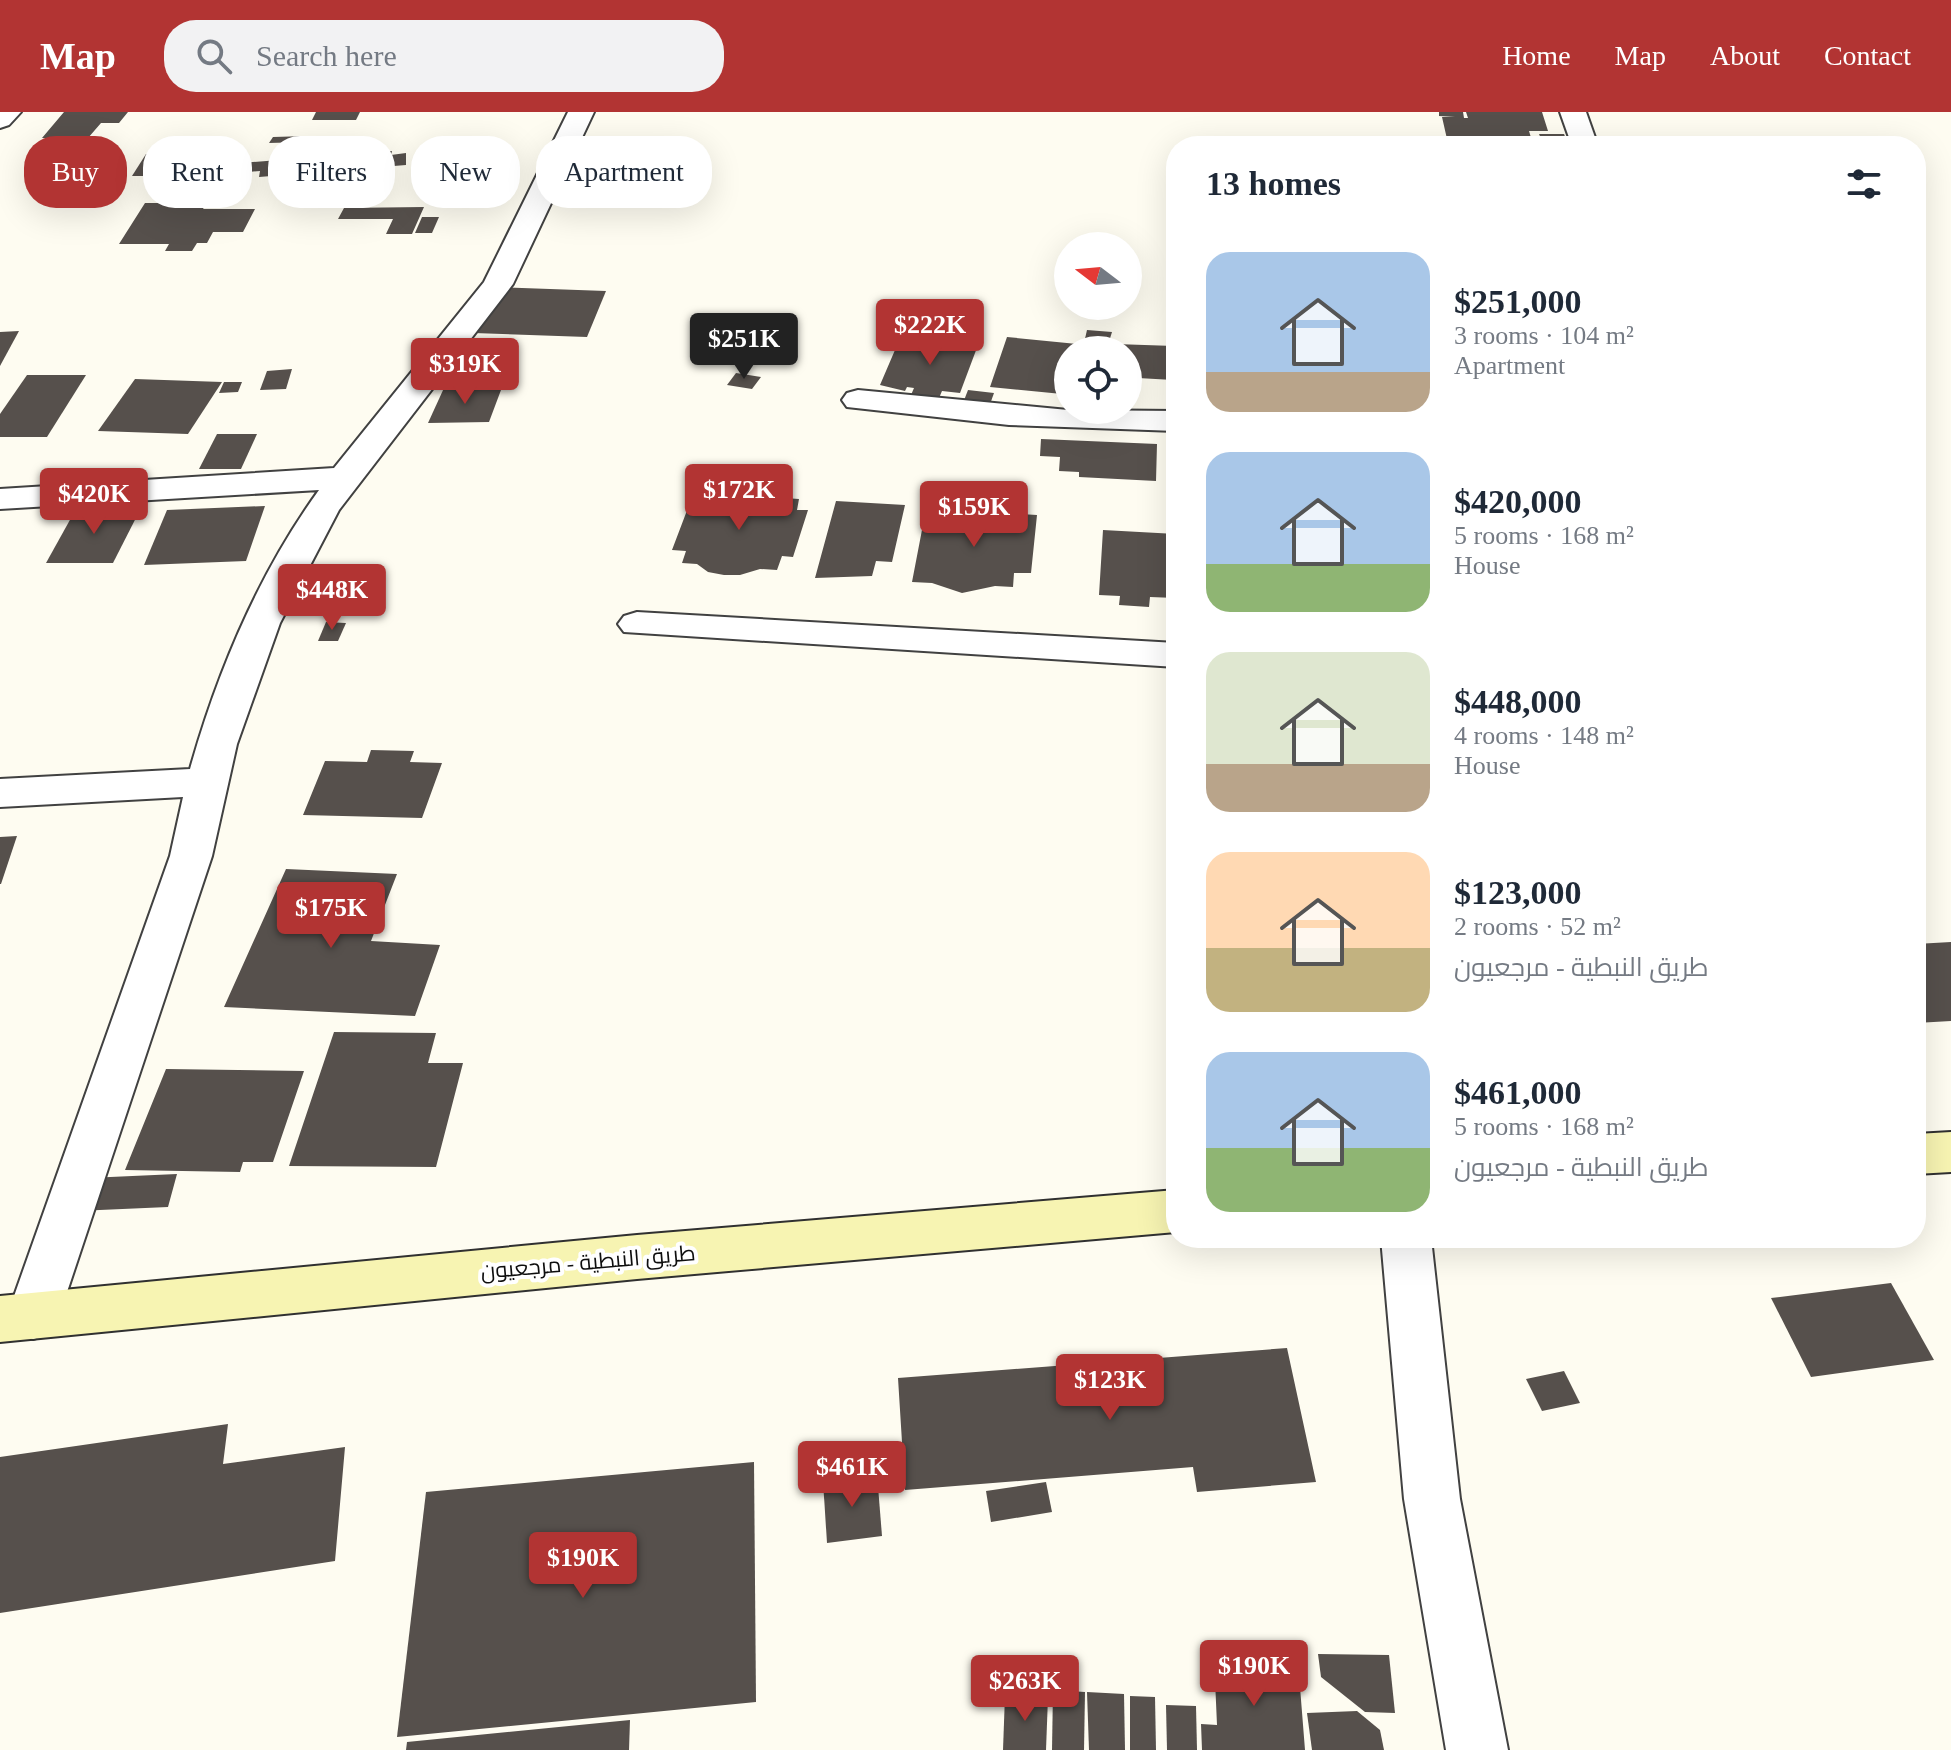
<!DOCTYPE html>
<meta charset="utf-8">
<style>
:root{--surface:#fff;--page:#f2f2f3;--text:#1f2937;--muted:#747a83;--accent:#b23433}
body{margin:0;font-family:"Times New Roman",Cairo,serif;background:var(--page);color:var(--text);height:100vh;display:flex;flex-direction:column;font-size:30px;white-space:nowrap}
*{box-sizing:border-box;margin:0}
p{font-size:26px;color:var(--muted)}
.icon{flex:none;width:44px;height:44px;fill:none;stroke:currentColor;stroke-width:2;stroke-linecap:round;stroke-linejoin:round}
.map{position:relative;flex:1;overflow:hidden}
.details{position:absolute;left:1166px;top:24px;width:760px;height:1112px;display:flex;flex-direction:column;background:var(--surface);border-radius:32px;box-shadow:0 8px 32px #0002}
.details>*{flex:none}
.hud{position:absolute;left:24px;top:24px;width:760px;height:72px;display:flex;gap:16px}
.needle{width:52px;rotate:286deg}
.buttons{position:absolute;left:1054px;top:120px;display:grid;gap:16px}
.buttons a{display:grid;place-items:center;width:88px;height:88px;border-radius:50%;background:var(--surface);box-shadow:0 8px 32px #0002;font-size:40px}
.price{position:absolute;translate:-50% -68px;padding:0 18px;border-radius:8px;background:var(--accent);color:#fff;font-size:26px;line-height:52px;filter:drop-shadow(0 2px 4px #0008)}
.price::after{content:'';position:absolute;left:50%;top:48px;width:24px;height:18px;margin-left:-12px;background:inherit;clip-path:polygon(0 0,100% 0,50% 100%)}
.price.current{background:#222;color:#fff}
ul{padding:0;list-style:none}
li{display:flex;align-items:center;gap:24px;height:200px;padding:0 40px}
li span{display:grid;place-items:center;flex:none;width:224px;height:160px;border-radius:24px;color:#555}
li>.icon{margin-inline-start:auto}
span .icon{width:96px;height:96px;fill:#fffc;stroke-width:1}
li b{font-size:34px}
h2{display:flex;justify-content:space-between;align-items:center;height:96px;padding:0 40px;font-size:34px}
.tag{padding:0 28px;border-radius:32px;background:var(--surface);box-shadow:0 8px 32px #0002;font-size:28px;line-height:72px}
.tag.current{background:var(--accent);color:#fff}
header{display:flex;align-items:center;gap:48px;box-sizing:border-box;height:112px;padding:0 40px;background:var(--accent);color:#fff}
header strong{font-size:38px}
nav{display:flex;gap:44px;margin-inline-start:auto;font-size:28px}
.search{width:560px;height:72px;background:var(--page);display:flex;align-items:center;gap:20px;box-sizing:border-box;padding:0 28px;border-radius:32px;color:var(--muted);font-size:30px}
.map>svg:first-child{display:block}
</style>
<header>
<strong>Map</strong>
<div class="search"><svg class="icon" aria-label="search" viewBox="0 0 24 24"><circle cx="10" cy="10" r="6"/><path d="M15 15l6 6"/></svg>Search here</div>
<nav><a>Home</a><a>Map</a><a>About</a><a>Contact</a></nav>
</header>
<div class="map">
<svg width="1951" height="1638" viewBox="0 0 1951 1638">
<rect width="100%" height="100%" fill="#fefcf1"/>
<g fill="#56504c">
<polygon points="64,0 128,0 119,11 101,11 88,26 42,26"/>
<polygon points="316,0 360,0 356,8 312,8"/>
<polygon points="1439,0 1463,0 1464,6 1468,6 1466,0 1542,0 1548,19 1529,19 1532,29 1447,27 1442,5 1455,5 1439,4"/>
<polygon points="1539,22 1564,22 1569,34 1544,34"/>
<polygon points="308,24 304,30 269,31 273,25"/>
<polygon points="392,39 391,43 406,41 406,53 259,65 260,59 238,61 240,51"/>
<polygon points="173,41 160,64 132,64 146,42"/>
<polygon points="501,53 517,53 510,66 494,66"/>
<polygon points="145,91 207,91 203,97 255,97 243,120 213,120 207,131 197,131 192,139 165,139 169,132 119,132"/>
<polygon points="424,95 412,122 386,122 393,107 338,107 344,96"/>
<polygon points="422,105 439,105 432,121 415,121"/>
<polygon points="497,175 606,179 587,225 473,221"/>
<polygon points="1087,218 1112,220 1108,233 1084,231"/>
<polygon points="19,219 0,254 0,220"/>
<polygon points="1007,225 1077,232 1075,238 1068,238 1068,262 1062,282 990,275"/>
<polygon points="916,227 978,233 960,281 942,279 939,286 911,283 914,276 907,275 905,279 880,273 898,231 913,232"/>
<polygon points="1115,232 1174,234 1173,268 1138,266 1138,276 1128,276 1128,238 1115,238"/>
<polygon points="292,257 286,277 260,278 267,259"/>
<polygon points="736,261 761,265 752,277 727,273"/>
<polygon points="27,263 86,263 47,325 0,325 0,302"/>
<polygon points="135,267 222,270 188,322 98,319"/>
<polygon points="224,270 242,270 238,280 219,281"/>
<polygon points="444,276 501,278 489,310 428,311"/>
<polygon points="968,278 994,281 989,295 963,291"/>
<polygon points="217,322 257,322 241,357 199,357"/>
<polygon points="1041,327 1157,332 1156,369 1079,365 1079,360 1059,359 1060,345 1040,344"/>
<polygon points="694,380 799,387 797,398 808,398 793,445 782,444 777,458 760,457 740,463 724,463 708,460 697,452 682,451 686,439 672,438"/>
<polygon points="836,389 905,393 892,450 876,449 872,464 815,466"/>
<polygon points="265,394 246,449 144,453 167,398"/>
<polygon points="141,396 113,451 46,451 76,397"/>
<polygon points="926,397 1037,403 1031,461 1014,461 1013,475 995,474 962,481 932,471 912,470"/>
<polygon points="1103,418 1176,422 1176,486 1150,485 1149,495 1119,493 1120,484 1099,483"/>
<polygon points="326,510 346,511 338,529 318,529"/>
<polygon points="371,638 414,639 410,650 442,651 422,706 303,703 325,649 367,650"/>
<polygon points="17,724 1,772 0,772 0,725"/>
<polygon points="286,757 397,762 371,829 440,833 415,904 224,895"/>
<polygon points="1951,830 1951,909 1916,911 1916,832"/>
<polygon points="334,920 436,921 428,951 463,951 436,1055 289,1054"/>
<polygon points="166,957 304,959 273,1050 243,1050 240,1060 125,1058"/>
<polygon points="177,1062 168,1095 77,1099 88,1066"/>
<polygon points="1891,1171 1934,1248 1811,1265 1771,1186"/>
<polygon points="1287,1236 1316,1370 1197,1380 1193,1355 905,1378 898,1266"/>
<polygon points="1564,1259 1580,1291 1542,1299 1526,1267"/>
<polygon points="228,1312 223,1352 345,1335 335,1449 0,1501 0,1345"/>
<polygon points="754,1350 756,1590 397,1625 426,1380"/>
<polygon points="877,1362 882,1424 827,1431 823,1369"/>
<polygon points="1046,1370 1052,1400 991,1410 986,1379"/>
<polygon points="1318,1542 1389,1543 1395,1601 1365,1600 1321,1565"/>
<polygon points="1214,1545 1278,1547 1281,1575 1300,1575 1305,1638 1202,1638 1201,1612 1217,1613"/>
<polygon points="1053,1578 1085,1580 1084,1638 1052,1638"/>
<polygon points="1087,1580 1124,1582 1125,1638 1089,1638"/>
<polygon points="1005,1583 1048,1585 1046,1638 1003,1638"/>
<polygon points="1130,1584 1155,1585 1156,1638 1130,1638"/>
<polygon points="1166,1593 1196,1594 1197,1638 1167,1638"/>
<polygon points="1357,1599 1380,1618 1384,1638 1312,1638 1307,1601"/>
<polygon points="630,1608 629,1638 406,1638 407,1630"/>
</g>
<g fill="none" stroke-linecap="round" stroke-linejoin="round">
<g stroke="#414141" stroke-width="4">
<g id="minor">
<polygon points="0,0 21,0 9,13 0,16"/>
<path d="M 568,0 L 594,0 L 513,172 L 339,398 L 280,511 L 237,632 L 212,744 L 59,1204 L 52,1221 L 33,1227 L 14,1221 L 7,1204 L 170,744 L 183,685 L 0,695 L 0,667 L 190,657 C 218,558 259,461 319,378 L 0,397 L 0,377 L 334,356 L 484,170 Z"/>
<polygon points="1560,0 1586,0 1598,34 1572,34"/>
<polygon points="858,278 1068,298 1176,299 1176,319 1009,313 847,295 842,288 847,281"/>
<polygon points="637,500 1176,531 1176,555 624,520 618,512 624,504"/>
<polygon points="1381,1126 1431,1126 1460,1387 1508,1638 1446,1638 1404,1387"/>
</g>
</g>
<g stroke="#303030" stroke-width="4">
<g id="secondary">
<polygon points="1951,1020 1951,1060 1916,1062 1916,1022"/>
<polygon points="1176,1078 1176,1120 637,1167 0,1230 0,1184 637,1123"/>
</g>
</g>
<use href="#minor" fill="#fff" fill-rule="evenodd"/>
<use href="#secondary" fill="#f7f4b2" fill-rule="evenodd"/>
</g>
<g text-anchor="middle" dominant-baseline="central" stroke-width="8" stroke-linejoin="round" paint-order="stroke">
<g font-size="22" fill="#0e0e0e" stroke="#fff">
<text transform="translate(588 1150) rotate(-5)">طريق النبطية - مرجعيون</text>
</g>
</g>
</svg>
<div class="buttons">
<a><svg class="needle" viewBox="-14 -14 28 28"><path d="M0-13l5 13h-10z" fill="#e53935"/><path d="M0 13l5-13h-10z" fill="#747a83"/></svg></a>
<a><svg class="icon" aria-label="locate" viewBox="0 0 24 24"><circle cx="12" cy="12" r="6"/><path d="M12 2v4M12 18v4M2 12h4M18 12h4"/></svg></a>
</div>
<b class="price" style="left:930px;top:255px">$222K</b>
<b class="price current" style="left:744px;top:269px">$251K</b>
<b class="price" style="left:465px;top:294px">$319K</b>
<b class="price" style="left:739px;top:420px">$172K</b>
<b class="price" style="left:94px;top:424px">$420K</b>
<b class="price" style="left:974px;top:437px">$159K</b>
<b class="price" style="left:332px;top:520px">$448K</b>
<b class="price" style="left:331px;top:838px">$175K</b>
<b class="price" style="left:1110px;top:1310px">$123K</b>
<b class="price" style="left:852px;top:1397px">$461K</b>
<b class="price" style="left:583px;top:1488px">$190K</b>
<b class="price" style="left:1254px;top:1596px">$190K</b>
<b class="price" style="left:1025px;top:1611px">$263K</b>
<div class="hud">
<a class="tag current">Buy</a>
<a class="tag">Rent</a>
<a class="tag">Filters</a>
<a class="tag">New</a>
<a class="tag">Apartment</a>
</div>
<section class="details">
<h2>13 homes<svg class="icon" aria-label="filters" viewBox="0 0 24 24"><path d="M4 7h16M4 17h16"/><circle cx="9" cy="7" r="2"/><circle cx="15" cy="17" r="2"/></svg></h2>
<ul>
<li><span style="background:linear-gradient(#a9c7e8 75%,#b9a48a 0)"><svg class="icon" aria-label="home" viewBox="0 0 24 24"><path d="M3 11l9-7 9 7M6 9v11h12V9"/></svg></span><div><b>$251,000</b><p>3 rooms · 104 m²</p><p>Apartment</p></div></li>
<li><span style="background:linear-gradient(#a9c7e8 70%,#8fb573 0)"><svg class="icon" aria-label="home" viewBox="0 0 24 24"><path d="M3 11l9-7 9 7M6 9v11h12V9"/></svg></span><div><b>$420,000</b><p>5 rooms · 168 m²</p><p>House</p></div></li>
<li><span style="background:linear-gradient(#dfe7d0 70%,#b9a48a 0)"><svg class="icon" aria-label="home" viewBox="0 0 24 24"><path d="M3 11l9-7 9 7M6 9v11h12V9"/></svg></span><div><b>$448,000</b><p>4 rooms · 148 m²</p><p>House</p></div></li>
<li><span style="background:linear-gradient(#ffd9b3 60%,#c2b280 0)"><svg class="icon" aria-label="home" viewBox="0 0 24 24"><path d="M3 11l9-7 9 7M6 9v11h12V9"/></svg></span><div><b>$123,000</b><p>2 rooms · 52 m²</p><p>طريق النبطية - مرجعيون</p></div></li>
<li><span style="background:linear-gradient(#a9c7e8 60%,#8fb573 0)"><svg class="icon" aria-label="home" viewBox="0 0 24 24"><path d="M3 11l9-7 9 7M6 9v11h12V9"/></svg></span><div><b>$461,000</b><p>5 rooms · 168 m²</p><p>طريق النبطية - مرجعيون</p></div></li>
</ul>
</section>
</div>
